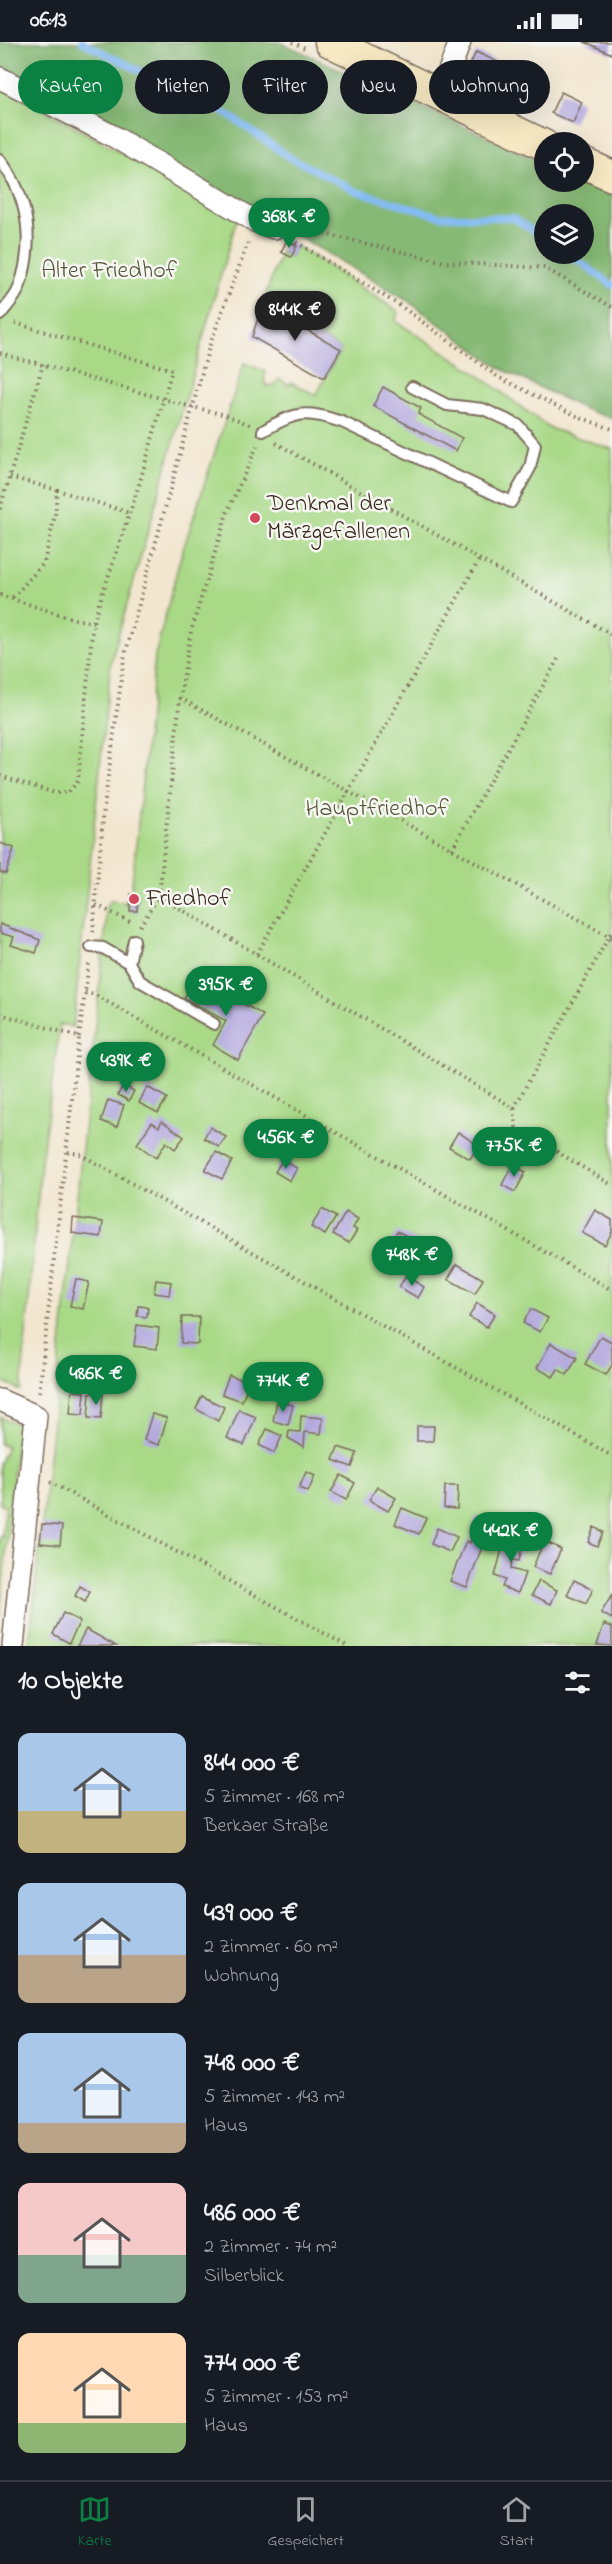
<!DOCTYPE html>
<html lang="de">
<meta charset="utf-8">
<style>
:root{--surface:#171b24;--page:#242831;--text:#f1f3f6;--muted:#9ea1a6;--line:#363941;--accent:#0b8043}
body{margin:0;font-family:"Indie Flower",sans-serif;background:var(--page);color:var(--text);height:100vh;display:flex;flex-direction:column;font-size:22px;white-space:nowrap}
*{box-sizing:border-box;margin:0}
p{font-size:20px;color:var(--muted)}
.icon{flex:none;width:33px;height:33px;fill:none;stroke:currentColor;stroke-width:2;stroke-linecap:round;stroke-linejoin:round}
.map{position:relative;height:1604px;overflow:hidden}
.side{display:flex;flex-direction:column;background:var(--surface);flex:1}
.side>*{flex:none}
.top-card{position:absolute;left:18px;top:18px;width:576px;height:54px;display:flex;gap:12px}
.tools{position:absolute;left:534px;top:90px;display:grid;gap:12px}
.tools a{display:grid;place-items:center;width:60px;height:60px;border-radius:50%;background:var(--surface);box-shadow:0 6px 24px #0002;font-size:30px}
.price{position:absolute;translate:-50% -51px;padding:0 14px;border-radius:21px;background:var(--accent);color:#fff;font-size:20px;line-height:39px;filter:drop-shadow(0 2px 3px #0008)}
.price::after{content:'';position:absolute;left:50%;top:36px;width:18px;height:14px;margin-left:-9px;background:inherit;clip-path:polygon(0 0,100% 0,50% 100%)}
.price.on{background:#222;color:#fff}
ul{padding:0;list-style:none}
li{display:flex;align-items:center;gap:18px;height:150px;padding:0 18px}
li span{display:grid;place-items:center;flex:none;width:168px;height:120px;border-radius:12px;color:#555}
li>.icon{margin-inline-start:auto}
span .icon{width:72px;height:72px;fill:#fffc;stroke-width:1}
li b{font-size:26px}
h2{display:flex;justify-content:space-between;align-items:center;height:72px;padding:0 18px;font-size:26px}
.pill{padding:0 21px;border-radius:27px;background:var(--surface);box-shadow:0 6px 24px #0002;font-size:21px;line-height:54px}
.pill.on{background:var(--accent);color:#fff}
.status{display:flex;justify-content:space-between;align-items:center;height:42px;padding:0 30px;background:var(--surface);direction:ltr}
.status svg{height:16px;fill:currentColor}
.tab-bar{display:flex;justify-content:space-around;align-items:center;height:84px;border-top:2px solid var(--line);background:var(--surface);font-size:16px;color:var(--muted)}
.tab-bar a{display:grid;justify-items:center;gap:3px}
.tab-bar .on{color:var(--accent)}
.map>svg:first-child{display:block}
</style>
<div class="status"><b>06:13</b><svg viewBox="0 0 49 12"><path d="M0 12V9h3v3zM5 12V6h3v6zM10 12V3h3v9zM15 12V0h3v12zM26 1h20v11H26zM47 4h2v5h-2z"/></svg></div>
<div class="map">
<svg width="612" height="1604" viewBox="0 0 612 1604">
<rect width="100%" height="100%" fill="#f6f6f2"/>
<filter id="ink" filterUnits="userSpaceOnUse"><feTurbulence type="fractalNoise" baseFrequency=".0167" numOctaves="2"/><feDisplacementMap in="SourceGraphic" scale="12" xChannelSelector="R" yChannelSelector="G"/><feConvolveMatrix kernelMatrix="1 2 1 2 8 2 1 2 1" color-interpolation-filters="sRGB"/></filter>
<filter id="wash" filterUnits="userSpaceOnUse"><feTurbulence type="fractalNoise" baseFrequency=".008" numOctaves="4" result="noise"/><feDisplacementMap in="SourceGraphic" scale="24" xChannelSelector="R" yChannelSelector="G"/><feGaussianBlur stdDeviation="1.35" result="paint"/><feColorMatrix in="noise" values="0 0 0 0 0 0 0 0 0 0 0 0 0 0 0 0 0 1.4 0 .05"/><feComposite in="paint" operator="in"/></filter>
<g filter="url(#wash)">
<rect width="100%" height="100%" fill="#f2e6cf"/>
<g fill="#a9d987" stroke="#728252" stroke-width="1.5">
<polygon points="0,43 237,176 111,619 73,985 60,982 41,1120 21,1349 0,1339"/>
<polygon points="297,204 399,270 395,279 471,327 549,386 612,407 612,1604 29,1604 106,882 105,867 110,859 130,861 130,869 137,869 138,853 131,852 155,614 180,517 244,321 266,330 264,338 267,344 275,343 279,337 289,343 291,340 316,353 341,307 305,287 307,282 298,277 295,281 262,263 281,210 291,215"/>
<polygon points="0,1375 18,1382 0,1574 0,1494 2,1494 6,1463 0,1462 0,1420 7,1405 0,1402"/>
</g>
<path fill="#86b974" stroke="#607249" stroke-width="1.5" fill-rule="evenodd" d="M 0,0 L 280,0 L 544,121 L 544,140 L 583,140 L 612,153 L 612,377 L 582,366 L 502,327 L 406,258 L 278,182 L 0,28 ZM 544,172 L 584,172 L 584,212 L 544,212 Z"/>
<g fill="none" stroke-linecap="round" stroke-linejoin="round">
<g stroke="#84bbf4" stroke-width="7">
<polyline points="82,0 227,72 289,115 356,149 439,174 513,176 544,196"/>
<polyline points="569,212 612,243"/>
</g>
</g>
<g id="blocks">
<g fill="#b3a9de">
<polygon points="584,0 612,0 612,12 592,3"/>
<polygon points="476,10 498,20 487,41 466,31"/>
<polygon points="561,50 582,60 573,81 551,71"/>
<polygon points="287,198 297,204 291,215 281,210"/>
<polygon points="262,263 295,281 298,277 308,282 305,287 341,307 324,336 252,295"/>
<polygon points="383,345 421,366 418,372 462,396 456,409 373,364"/>
<polygon points="0,801 14,806 6,832 0,830"/>
<polygon points="131,852 138,853 137,869 130,869"/>
<polygon points="0,882 40,898 36,911 11,903 14,895 0,891"/>
<polygon points="196,935 263,973 238,1018 213,1003 226,979 184,956"/>
<polygon points="123,1043 134,1049 129,1059 118,1053"/>
<polygon points="147,1045 167,1056 158,1071 139,1061"/>
<polygon points="108,1058 124,1063 117,1085 101,1079"/>
<polygon points="162,1079 184,1095 175,1107 166,1100 156,1116 137,1102 152,1080 159,1085"/>
<polygon points="210,1085 226,1095 219,1105 204,1096"/>
<polygon points="458,1090 478,1103 470,1117 449,1105"/>
<polygon points="216,1110 232,1119 222,1137 205,1128"/>
<polygon points="282,1118 297,1126 290,1139 275,1130"/>
<polygon points="512,1123 526,1130 515,1150 502,1143"/>
<polygon points="322,1167 336,1175 325,1193 311,1185"/>
<polygon points="595,1168 612,1178 612,1190 605,1203 582,1191"/>
<polygon points="346,1170 358,1177 353,1186 357,1188 349,1201 333,1192"/>
<polygon points="73,1176 103,1180 101,1195 72,1191"/>
<polygon points="397,1189 423,1202 413,1221 401,1215 403,1209 390,1203"/>
<polygon points="457,1222 483,1237 475,1252 448,1237"/>
<polygon points="406,1234 424,1245 418,1256 399,1245"/>
<polygon points="76,1237 89,1240 83,1267 70,1264"/>
<polygon points="156,1238 171,1240 169,1253 154,1251"/>
<polygon points="477,1261 495,1272 487,1285 469,1275"/>
<polygon points="138,1264 148,1265 147,1275 137,1274"/>
<polygon points="531,1267 548,1276 540,1290 523,1281"/>
<polygon points="182,1275 199,1275 198,1302 181,1301"/>
<polygon points="137,1283 159,1286 157,1307 134,1304"/>
<polygon points="601,1294 612,1300 612,1323 606,1333 585,1322"/>
<polygon points="551,1301 577,1316 567,1333 558,1327 553,1335 537,1326"/>
<polygon points="229,1333 249,1340 242,1359 222,1352"/>
<polygon points="72,1349 85,1350 83,1373 70,1372"/>
<polygon points="90,1351 103,1352 101,1377 88,1376"/>
<polygon points="202,1354 224,1365 218,1379 196,1367"/>
<polygon points="277,1359 293,1363 288,1383 273,1379"/>
<polygon points="239,1368 256,1375 244,1403 227,1396"/>
<polygon points="152,1372 167,1376 159,1403 144,1398"/>
<polygon points="301,1374 323,1376 321,1392 305,1390 304,1405 288,1396 289,1389 300,1390"/>
<polygon points="417,1384 434,1384 433,1399 417,1399"/>
<polygon points="267,1387 282,1394 274,1411 259,1403"/>
<polygon points="338,1405 357,1411 352,1425 333,1418"/>
<polygon points="306,1430 315,1434 308,1450 299,1446"/>
<polygon points="341,1433 355,1441 346,1458 331,1450"/>
<polygon points="445,1444 458,1444 457,1467 444,1466"/>
<polygon points="377,1445 396,1456 388,1469 369,1458"/>
<polygon points="402,1466 426,1476 419,1492 395,1482"/>
<polygon points="475,1475 494,1477 489,1505 482,1505 467,1545 450,1539 466,1499 470,1501"/>
<polygon points="42,1482 62,1484 60,1503 40,1501"/>
<polygon points="594,1485 603,1490 597,1504 588,1500"/>
<polygon points="437,1486 457,1495 450,1510 431,1502"/>
<polygon points="506,1492 524,1496 519,1519 512,1518 511,1527 525,1531 518,1551 502,1545 505,1538 495,1534"/>
<polygon points="544,1499 561,1507 550,1532 533,1525"/>
<polygon points="574,1538 593,1547 586,1562 567,1553"/>
<polygon points="539,1539 557,1548 551,1562 532,1553"/>
<polygon points="80,1544 90,1550 85,1560 75,1554"/>
<polygon points="612,1553 612,1577 601,1571"/>
<polygon points="63,1571 80,1579 69,1601 53,1592"/>
<polygon points="604,1582 612,1585 612,1604 597,1603"/>
<polygon points="86,1587 116,1604 77,1604"/>
</g>
</g>
</g>
<g filter="url(#ink)">
<use href="#blocks" fill-opacity="0" stroke="#7b6c5c" stroke-width="1.5"/>
<g fill="none" stroke-linecap="round" stroke-linejoin="round">
<g stroke="#7b6c5c" stroke-width="14">
<g id="lane">
<path d="M 0,118 C 29,155 35,201 19,246 C 16,255 6,265 0,273"/>
<path d="M 263,389 C 296,369 306,368 342,380 L 511,460 L 530,426 L 535,403 L 518,383 L 483,367 L 447,363 L 412,345"/>
<polyline points="91,905 103,906 129,921 134,898"/>
<polyline points="129,921 140,939 214,982"/>
</g>
</g>
<g stroke="#7b6c5c" stroke-width="24">
<g id="street">
<polyline points="0,36 113,94 255,179 274,186"/>
<polyline points="440,53 460,0"/>
<polyline points="0,1358 36,1374 13,1604"/>
</g>
</g>
<g stroke="#7b6c5c" stroke-width="33">
<g id="secondary">
<polyline points="330,0 544,103"/>
<polyline points="584,121 612,134"/>
</g>
</g>
<g stroke="#7b6c5c" stroke-width="4" stroke-dasharray="1.5 4.5" stroke-linecap="butt">
<polyline points="292,0 305,6"/>
<polyline points="295,185 445,220 545,226 612,265"/>
<polyline points="291,197 402,265 498,335 579,375 612,387"/>
<polyline points="0,311 185,363"/>
<polyline points="226,373 250,383"/>
<polyline points="276,401 612,593"/>
<polyline points="10,435 57,448 55,473 44,521 11,557"/>
<polyline points="57,448 130,471"/>
<polyline points="0,467 43,322"/>
<polyline points="0,553 74,577 93,580"/>
<polyline points="180,656 612,896"/>
<polyline points="0,734 55,751 69,750 78,739 93,580 138,446 172,328 15,281"/>
<polyline points="452,807 558,617"/>
<polyline points="159,854 514,1066 516,1085 612,1143"/>
<polyline points="96,863 133,881"/>
<polyline points="140,884 159,854 180,656 191,589 227,471 258,402"/>
<polyline points="93,890 104,765 124,617 209,305 249,198"/>
<polyline points="257,912 479,518"/>
<polyline points="85,950 97,954 612,1248"/>
<polyline points="0,972 79,995 39,1353"/>
<polyline points="79,995 89,921"/>
<polyline points="514,1066 612,889"/>
<polyline points="68,1110 80,1112 612,1414"/>
<polyline points="50,1440 347,1604"/>
</g>
<use href="#lane" stroke="#fff" stroke-width="10"/>
<use href="#street" stroke="#fff" stroke-width="21"/>
<use href="#secondary" stroke="#f7e9c3" stroke-width="30"/>
<polyline stroke="#7b6c5c" stroke-width="4" stroke-dasharray="1.5 4.5" stroke-linecap="butt" points="185,363 226,373"/>
</g>
</g>
<g fill="#d1495b" stroke="#f6f6f2" stroke-width="2">
<circle cx="255" cy="476" r="6"/>
<circle cx="134" cy="857" r="6"/>
</g>
<g text-anchor="middle" dominant-baseline="central" stroke-width="5" stroke-linejoin="round" paint-order="stroke">
<g font-size="24" fill="#565638" stroke="#f6f6f2">
<text x="109" y="229">Alter Friedhof</text>
<text x="377" y="767">Hauptfriedhof</text>
</g>
<g font-size="24" fill="#3b2a1e" stroke="#f6f6f2" text-anchor="start">
<text x="267" y="462">Denkmal der<tspan x="267" dy="28">Märzgefallenen</tspan></text>
<text x="146" y="857">Friedhof</text>
</g>
</g>
</svg>
<div class="tools">
<a><svg class="icon" aria-label="locate" viewBox="0 0 24 24"><circle cx="12" cy="12" r="6"/><path d="M12 2v4M12 18v4M2 12h4M18 12h4"/></svg></a>
<a><svg class="icon" aria-label="layers" viewBox="0 0 24 24"><path d="M12 4l9 5-9 5-9-5zM3 14l9 5 9-5"/></svg></a>
</div>
<b class="price" style="left:289px;top:207px">368K €</b>
<b class="price on" style="left:295px;top:300px">844K €</b>
<b class="price" style="left:226px;top:975px">395K €</b>
<b class="price" style="left:126px;top:1051px">439K €</b>
<b class="price" style="left:286px;top:1128px">456K €</b>
<b class="price" style="left:514px;top:1136px">775K €</b>
<b class="price" style="left:412px;top:1245px">748K €</b>
<b class="price" style="left:96px;top:1364px">486K €</b>
<b class="price" style="left:283px;top:1371px">774K €</b>
<b class="price" style="left:511px;top:1521px">442K €</b>
<div class="top-card">
<a class="pill on">Kaufen</a>
<a class="pill">Mieten</a>
<a class="pill">Filter</a>
<a class="pill">Neu</a>
<a class="pill">Wohnung</a>
</div>
</div>
<section class="side">
<h2>10 Objekte<svg class="icon" aria-label="filters" viewBox="0 0 24 24"><path d="M4 7h16M4 17h16"/><circle cx="9" cy="7" r="2"/><circle cx="15" cy="17" r="2"/></svg></h2>
<ul>
<li><span style="background:linear-gradient(#a9c7e8 65%,#c2b280 0)"><svg class="icon" aria-label="home" viewBox="0 0 24 24"><path d="M3 11l9-7 9 7M6 9v11h12V9"/></svg></span><div><b>844 000 €</b><p>5 Zimmer · 168 m²</p><p>Berkaer Straße</p></div></li>
<li><span style="background:linear-gradient(#a9c7e8 60%,#b9a48a 0)"><svg class="icon" aria-label="home" viewBox="0 0 24 24"><path d="M3 11l9-7 9 7M6 9v11h12V9"/></svg></span><div><b>439 000 €</b><p>2 Zimmer · 60 m²</p><p>Wohnung</p></div></li>
<li><span style="background:linear-gradient(#a9c7e8 75%,#b9a48a 0)"><svg class="icon" aria-label="home" viewBox="0 0 24 24"><path d="M3 11l9-7 9 7M6 9v11h12V9"/></svg></span><div><b>748 000 €</b><p>5 Zimmer · 143 m²</p><p>Haus</p></div></li>
<li><span style="background:linear-gradient(#f6c9c9 60%,#7fa58c 0)"><svg class="icon" aria-label="home" viewBox="0 0 24 24"><path d="M3 11l9-7 9 7M6 9v11h12V9"/></svg></span><div><b>486 000 €</b><p>2 Zimmer · 74 m²</p><p>Silberblick</p></div></li>
<li><span style="background:linear-gradient(#ffd9b3 75%,#8fb573 0)"><svg class="icon" aria-label="home" viewBox="0 0 24 24"><path d="M3 11l9-7 9 7M6 9v11h12V9"/></svg></span><div><b>774 000 €</b><p>5 Zimmer · 153 m²</p><p>Haus</p></div></li>
</ul>
</section>
<nav class="tab-bar">
<a class="on"><svg class="icon" aria-label="map" viewBox="0 0 24 24"><path d="M3 6l6-2 6 2 6-2v14l-6 2-6-2-6 2zM9 4v14M15 6v14"/></svg>Karte</a>
<a><svg class="icon" aria-label="saved" viewBox="0 0 24 24"><path d="M7 4h10v16l-5-4-5 4z"/></svg>Gespeichert</a>
<a><svg class="icon" aria-label="home" viewBox="0 0 24 24"><path d="M3 11l9-7 9 7M6 9v11h12V9"/></svg>Start</a>
</nav>
